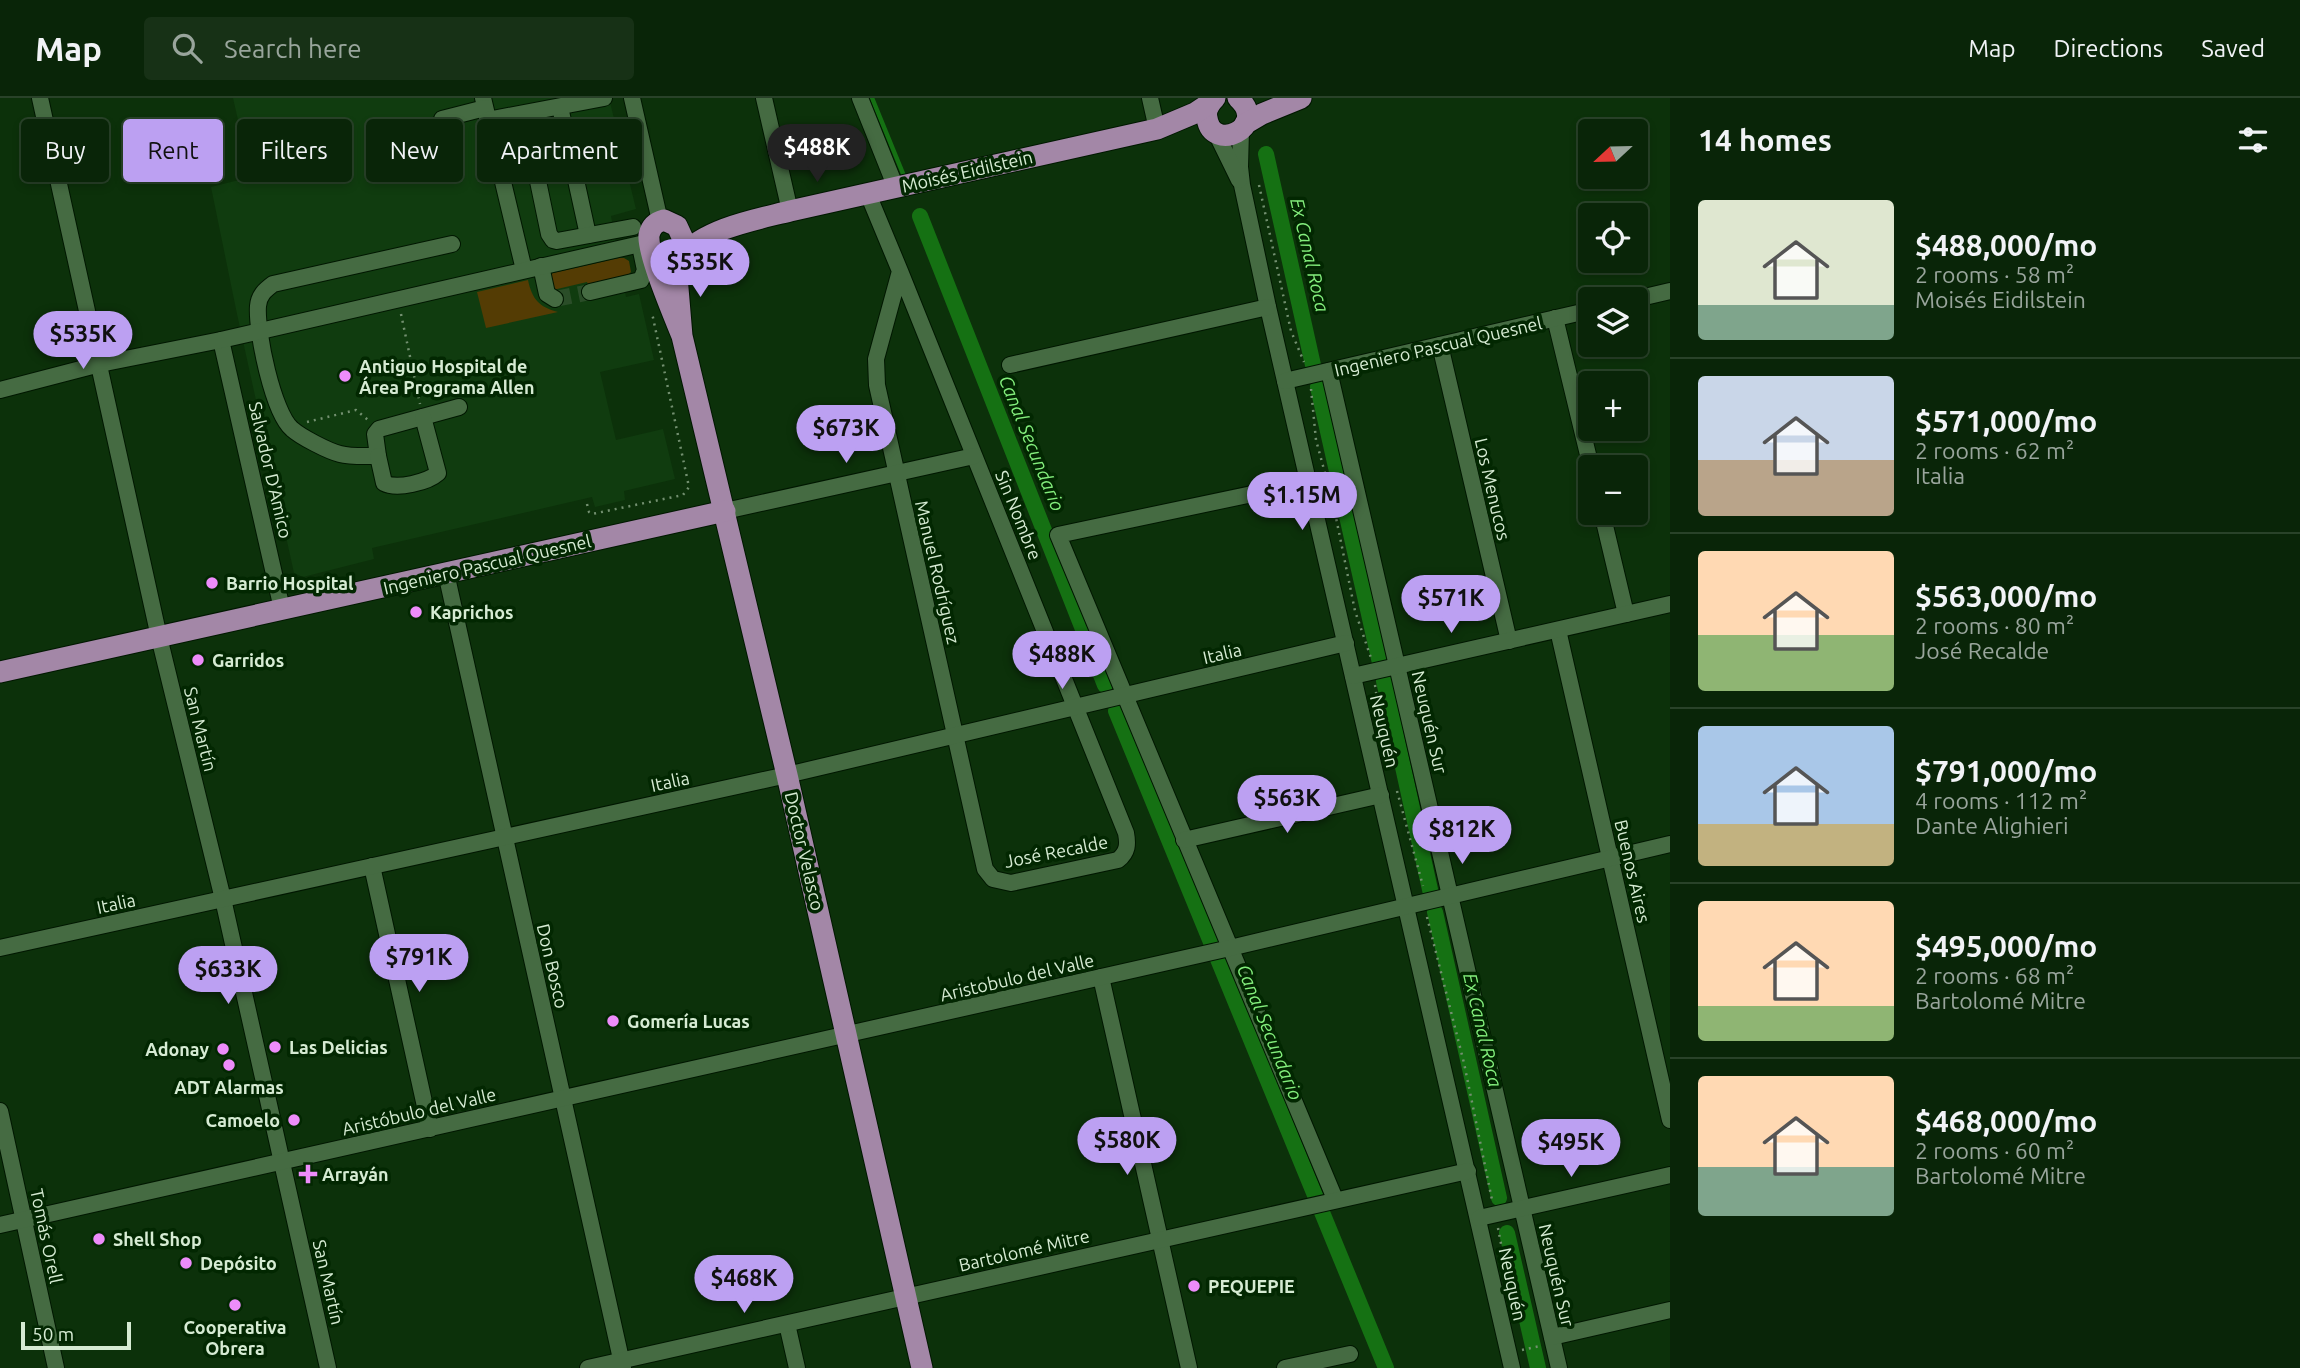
<!DOCTYPE html>
<meta charset="utf-8">
<style>
:root{--surface:#092508;--page:#173116;--text:#f1f3f6;--muted:#99a59c;--line:#294229;--accent:#bca0f2}
body{margin:0;font-family:Ubuntu,sans-serif;background:var(--page);color:var(--text);height:100vh;display:flex;flex-direction:column;font-size:26px;white-space:nowrap}
*{box-sizing:border-box;margin:0}
p{font-size:23px;color:var(--muted)}
.icon{flex:none;width:38px;height:38px;fill:none;stroke:currentColor;stroke-width:2;stroke-linecap:round;stroke-linejoin:round}
.map{position:relative;flex:1;overflow:hidden}
.drawer{display:flex;flex-direction:column;background:var(--surface);width:630px}
.drawer>*{flex:none}
.guide{position:absolute;left:21px;top:21px;width:665px;height:63px;display:flex;gap:14px}
.needle{width:46px;rotate:248deg}
.controls{position:absolute;left:1578px;top:21px;display:grid;gap:14px}
.controls a{display:grid;place-items:center;width:70px;height:70px;border-radius:7px;background:var(--surface);box-shadow:0 4px 10px #0003,0 0 0 2px var(--line);font-size:35px}
.scale{position:absolute;left:21px;bottom:18px;width:110px;box-sizing:border-box;padding-left:7px;border:4px solid #d6ebd3;border-top:0;font-size:19px;line-height:24px;white-space:nowrap;color:#d6ebd3;-webkit-text-stroke:5px #022701;paint-order:stroke}
.price{position:absolute;translate:-50% -60px;padding:0 16px;border-radius:24px;background:var(--accent);color:#111;font-size:23px;line-height:46px;filter:drop-shadow(0 2px 4px #0008)}
.price::after{content:'';position:absolute;left:50%;top:42px;width:21px;height:16px;margin-left:-10px;background:inherit;clip-path:polygon(0 0,100% 0,50% 100%)}
.price.selected{background:#222;color:#fff}
ul{padding:0;list-style:none}
li{display:flex;align-items:center;gap:21px;height:175px;padding:0 28px}
li+li{border-top:2px solid var(--line)}
li span{display:grid;place-items:center;flex:none;width:196px;height:140px;border-radius:7px;color:#555}
li>.icon{margin-inline-start:auto}
span .icon{width:84px;height:84px;fill:#fffc;stroke-width:1}
li b{font-size:30px}
h2{display:flex;justify-content:space-between;align-items:center;height:84px;padding:0 28px;font-size:30px}
.tag{padding:0 24px;border-radius:7px;background:var(--surface);box-shadow:0 4px 10px #0003,0 0 0 2px var(--line);font-size:24px;line-height:63px}
.tag.selected{background:var(--accent);color:#111}
header{display:flex;align-items:center;gap:42px;box-sizing:border-box;height:98px;padding:0 35px;background:var(--surface);border-bottom:2px solid var(--line)}
header strong{font-size:33px}
nav{display:flex;gap:38px;margin-inline-start:auto;font-size:24px}
.search{width:490px;height:63px;background:var(--page);display:flex;align-items:center;gap:18px;box-sizing:border-box;padding:0 24px;border-radius:7px;color:var(--muted);font-size:26px}
main{display:flex;flex:1;min-height:0}
.map>svg:first-child{display:block}
</style>
<header>
<strong>Map</strong>
<div class="search"><svg class="icon" aria-label="search" viewBox="0 0 24 24"><circle cx="10" cy="10" r="6"/><path d="M15 15l6 6"/></svg>Search here</div>
<nav><a>Map</a><a>Directions</a><a>Saved</a></nav>
</header>
<main>
<div class="map">
<svg width="1670" height="1270" viewBox="0 0 1670 1270">
<rect width="100%" height="100%" fill="#0c310a"/>
<polygon fill="#103c0f" points="233,0 609,0 636,111 611,118 626,199 639,196 654,262 600,274 616,342 663,331 675,381 624,393 625,402 595,409 592,399 372,450 374,461 303,479 294,475 237,216 211,89 251,79"/>
<g fill="#543c04">
<polygon points="619,160 624,160 629,163 631,174 627,178 589,189 587,184 553,192 550,177 553,175"/>
<path d="M 528,182 C 532,201 539,209 558,214 L 486,230 L 477,194 Z"/>
</g>
<g fill="none" stroke-linecap="round" stroke-linejoin="round">
<polyline stroke="#157113" stroke-width="4.5" points="872,0 904,78"/>
<g stroke="#157113" stroke-width="16">
<polyline points="1266,56 1313,267"/>
<polyline points="920,118 1105,587"/>
<polyline points="1318,289 1380,565"/>
<polyline points="1384,583 1431,796"/>
<polyline points="1116,613 1386,1270"/>
<polyline points="1435,814 1499,1100"/>
<polyline points="1507,1135 1538,1270"/>
</g>
<polyline stroke="#2a4d28" stroke-width="16" stroke-dasharray="16 8" stroke-linecap="butt" points="555,201 590,194"/>
<g stroke="#001700" stroke-width="18">
<g id="minor">
<polyline points="40,0 159,539 223,801 328,1270"/>
<polyline points="483,0 524,172"/>
<polyline points="632,0 660,123"/>
<polyline points="764,0 790,113"/>
<polyline points="860,0 896,90"/>
<polyline points="1150,0 1157,31"/>
<polyline points="560,9 588,137"/>
<polyline points="524,16 549,136 553,142 557,143 633,129"/>
<polyline points="442,21 485,10"/>
<polyline points="487,22 604,0"/>
<polyline points="1241,32 1240,69 1242,87 1268,209 1512,1270"/>
<polyline points="1216,35 1239,82"/>
<path d="M 868,96 L 900,173 L 1126,735 C 1128,746 1128,754 1118,762 L 1011,785 L 993,781 L 985,771 L 877,287 L 876,261 L 900,173"/>
<path d="M 452,146 L 273,186 C 265,192 259,197 258,208 C 256,233 273,315 292,331 C 301,339 328,353 340,356 C 351,359 366,358 378,358 L 375,336 L 379,331 L 459,309"/>
<polyline points="541,168 547,196 555,201"/>
<polyline points="590,194 641,182 645,172 640,148"/>
<polyline points="1636,201 1670,193"/>
<polyline points="1555,220 1591,369"/>
<polyline points="221,242 282,511"/>
<polyline points="1440,247 1509,543"/>
<polyline points="1010,267 1268,209"/>
<polyline points="1329,273 1559,1270"/>
<polyline points="1285,283 1591,212"/>
<polyline points="0,292 100,266 221,242 649,144"/>
<path d="M 378,358 L 384,385 C 397,392 428,384 438,375 L 423,319"/>
<polyline points="1309,384 1058,437 1335,1101"/>
<polyline points="725,413 974,358"/>
<polyline points="1602,415 1626,516"/>
<polyline points="446,475 623,1270"/>
<polyline points="1558,532 1670,1022"/>
<polyline points="1353,578 1670,506"/>
<polyline points="1184,742 1381,697"/>
<polyline points="372,768 430,1031"/>
<polyline points="0,850 787,677 1346,545"/>
<polyline points="1101,879 1189,1270"/>
<polyline points="0,1013 56,1270"/>
<polyline points="1479,1120 1670,1077"/>
<polyline points="0,1127 1230,850 1670,746"/>
<polyline points="787,1226 797,1270"/>
<polyline points="1552,1239 1670,1212"/>
<polyline points="588,1270 1468,1073"/>
<polyline points="1285,1270 1350,1256"/>
</g>
</g>
<g stroke="#001700" stroke-width="23">
<g id="major">
<path d="M 1215,0 C 1209,6 1205,12 1207,20 C 1212,56 1270,29 1238,0"/>
<polyline points="1245,26 1262,16 1301,0"/>
<path d="M 681,158 C 707,130 754,122 790,113 L 1157,31 L 1195,15 L 1210,5"/>
<path d="M 682,238 C 674,218 647,155 649,137 C 651,128 656,124 664,122 L 677,128 L 683,141 L 683,150 L 677,178 L 682,238 L 787,677 L 922,1270"/>
<polyline points="0,574 725,413"/>
</g>
</g>
<g stroke="#739070" stroke-width="2.5" stroke-dasharray="2 5" stroke-linecap="butt">
<polyline points="1259,87 1291,233 1304,264"/>
<polyline points="401,216 420,306"/>
<polyline points="111,237 113,247"/>
<polyline points="1311,291 1316,342 1333,405 1355,513 1371,560"/>
<polyline points="307,324 356,312 368,322"/>
<polyline points="587,406 589,414 592,416 683,397 689,389 652,215"/>
<polyline points="1375,587 1380,622"/>
<polyline points="1397,693 1423,788"/>
<polyline points="1427,819 1464,965 1492,1102"/>
<polyline points="1498,1130 1502,1151"/>
<polyline points="1522,1252 1540,1248"/>
</g>
<use href="#minor" stroke="#456b42" stroke-width="16"/>
<use href="#major" stroke="#a387a7" stroke-width="21"/>
</g>
<g fill="#ed8cfa" stroke="#022701" stroke-width="2.5">
<circle cx="345" cy="278" r="7"/>
<circle cx="212" cy="485" r="7"/>
<circle cx="416" cy="514" r="7"/>
<circle cx="198" cy="562" r="7"/>
<circle cx="613" cy="923" r="7"/>
<circle cx="275" cy="949" r="7"/>
<circle cx="223" cy="951" r="7"/>
<circle cx="229" cy="967" r="7"/>
<circle cx="294" cy="1022" r="7"/>
<path d="M304.5 1065.5h7v7h7v7h-7v7h-7v-7h-7v-7h7z"/>
<circle cx="99" cy="1141" r="7"/>
<circle cx="186" cy="1165" r="7"/>
<circle cx="1194" cy="1188" r="7"/>
<circle cx="235" cy="1207" r="7"/>
</g>
<g text-anchor="middle" dominant-baseline="central" stroke-width="7" stroke-linejoin="round" paint-order="stroke">
<g font-size="18" fill="#d6ebd3" stroke="#022701">
<text transform="translate(967 73) rotate(-13)">Moisés Eidilstein</text>
<text transform="translate(1438 248) rotate(-13)">Ingeniero Pascual Quesnel</text>
<text transform="translate(271 372) rotate(77)">Salvador D'Amico</text>
<text transform="translate(1493 391) rotate(77)">Los Menucos</text>
<text transform="translate(1019 417) rotate(68)">Sin Nombre</text>
<text transform="translate(487 466) rotate(-13)">Ingeniero Pascual Quesnel</text>
<text transform="translate(938 474) rotate(77)">Manuel Rodríguez</text>
<text transform="translate(1222 555) rotate(-13)">Italia</text>
<text transform="translate(1430 624) rotate(77)">Neuquén Sur</text>
<text transform="translate(201 631) rotate(76)">San Martín</text>
<text transform="translate(1385 633) rotate(77)">Neuquén</text>
<text transform="translate(670 683) rotate(-12)">Italia</text>
<text transform="translate(805 753) rotate(77)">Doctor Velasco</text>
<text transform="translate(1056 753) rotate(-11)">José Recalde</text>
<text transform="translate(1633 773) rotate(77)">Buenos Aires</text>
<text transform="translate(116 805) rotate(-12)">Italia</text>
<text transform="translate(553 868) rotate(77)">Don Bosco</text>
<text transform="translate(1017 879) rotate(-13)">Aristobulo del Valle</text>
<text transform="translate(419 1013) rotate(-13)">Aristóbulo del Valle</text>
<text transform="translate(47 1138) rotate(78)">Tomás Orell</text>
<text transform="translate(1024 1152) rotate(-13)">Bartolomé Mitre</text>
<text transform="translate(1557 1177) rotate(77)">Neuquén Sur</text>
<text transform="translate(329 1184) rotate(77)">San Martín</text>
<text transform="translate(1513 1186) rotate(78)">Neuquén</text>
</g>
<g font-size="18" font-weight="bold" fill="#d6ebd3" stroke="#022701" text-anchor="start">
<text x="359" y="268">Antiguo Hospital de<tspan x="359" dy="21">Área Programa Allen</tspan></text>
<text x="226" y="485">Barrio Hospital</text>
<text x="430" y="514">Kaprichos</text>
<text x="212" y="562">Garridos</text>
<text x="627" y="923">Gomería Lucas</text>
<text x="289" y="949">Las Delicias</text>
<text x="209" y="951" text-anchor="end">Adonay</text>
<text x="229" y="989" text-anchor="middle">ADT Alarmas</text>
<text x="280" y="1022" text-anchor="end">Camoelo</text>
<text x="322" y="1076">Arrayán</text>
<text x="113" y="1141">Shell Shop</text>
<text x="200" y="1165">Depósito</text>
<text x="1208" y="1188">PEQUEPIE</text>
<text x="235" y="1229" text-anchor="middle">Cooperativa<tspan x="235" dy="21">Obrera</tspan></text>
</g>
<g font-size="19" font-style="italic" fill="#83ee7c" stroke="#022701">
<text transform="translate(1310 157) rotate(77)">Ex Canal Roca</text>
<text transform="translate(1032 345) rotate(68)">Canal Secundario</text>
<text transform="translate(1483 932) rotate(77)">Ex Canal Roca</text>
<text transform="translate(1270 934) rotate(68)">Canal Secundario</text>
</g>
</g>
</svg>
<div class="controls">
<a><svg class="needle" viewBox="-14 -14 28 28"><path d="M0-13l5 13h-10z" fill="#e53935"/><path d="M0 13l5-13h-10z" fill="#99a59c"/></svg></a>
<a><svg class="icon" aria-label="locate" viewBox="0 0 24 24"><circle cx="12" cy="12" r="6"/><path d="M12 2v4M12 18v4M2 12h4M18 12h4"/></svg></a>
<a><svg class="icon" aria-label="layers" viewBox="0 0 24 24"><path d="M12 4l9 5-9 5-9-5zM3 14l9 5 9-5"/></svg></a>
<a>+</a>
<a>−</a>
</div>
<div class="scale">50 m</div>
<b class="price selected" style="left:817px;top:86px">$488K</b>
<b class="price" style="left:700px;top:201px">$535K</b>
<b class="price" style="left:83px;top:273px">$535K</b>
<b class="price" style="left:846px;top:367px">$673K</b>
<b class="price" style="left:1302px;top:434px">$1.15M</b>
<b class="price" style="left:1451px;top:537px">$571K</b>
<b class="price" style="left:1062px;top:593px">$488K</b>
<b class="price" style="left:1287px;top:737px">$563K</b>
<b class="price" style="left:1462px;top:768px">$812K</b>
<b class="price" style="left:419px;top:896px">$791K</b>
<b class="price" style="left:228px;top:908px">$633K</b>
<b class="price" style="left:1127px;top:1079px">$580K</b>
<b class="price" style="left:1571px;top:1081px">$495K</b>
<b class="price" style="left:744px;top:1217px">$468K</b>
<div class="guide">
<a class="tag">Buy</a>
<a class="tag selected">Rent</a>
<a class="tag">Filters</a>
<a class="tag">New</a>
<a class="tag">Apartment</a>
</div>
</div>
<section class="drawer">
<h2>14 homes<svg class="icon" aria-label="filters" viewBox="0 0 24 24"><path d="M4 7h16M4 17h16"/><circle cx="9" cy="7" r="2"/><circle cx="15" cy="17" r="2"/></svg></h2>
<ul>
<li><span style="background:linear-gradient(#dfe7d0 75%,#7fa58c 0)"><svg class="icon" aria-label="home" viewBox="0 0 24 24"><path d="M3 11l9-7 9 7M6 9v11h12V9"/></svg></span><div><b>$488,000/mo</b><p>2 rooms · 58 m²</p><p>Moisés Eidilstein</p></div></li>
<li><span style="background:linear-gradient(#c9d6e8 60%,#b9a48a 0)"><svg class="icon" aria-label="home" viewBox="0 0 24 24"><path d="M3 11l9-7 9 7M6 9v11h12V9"/></svg></span><div><b>$571,000/mo</b><p>2 rooms · 62 m²</p><p>Italia</p></div></li>
<li><span style="background:linear-gradient(#ffd9b3 60%,#8fb573 0)"><svg class="icon" aria-label="home" viewBox="0 0 24 24"><path d="M3 11l9-7 9 7M6 9v11h12V9"/></svg></span><div><b>$563,000/mo</b><p>2 rooms · 80 m²</p><p>José Recalde</p></div></li>
<li><span style="background:linear-gradient(#a9c7e8 70%,#c2b280 0)"><svg class="icon" aria-label="home" viewBox="0 0 24 24"><path d="M3 11l9-7 9 7M6 9v11h12V9"/></svg></span><div><b>$791,000/mo</b><p>4 rooms · 112 m²</p><p>Dante Alighieri</p></div></li>
<li><span style="background:linear-gradient(#ffd9b3 75%,#8fb573 0)"><svg class="icon" aria-label="home" viewBox="0 0 24 24"><path d="M3 11l9-7 9 7M6 9v11h12V9"/></svg></span><div><b>$495,000/mo</b><p>2 rooms · 68 m²</p><p>Bartolomé Mitre</p></div></li>
<li><span style="background:linear-gradient(#ffd9b3 65%,#7fa58c 0)"><svg class="icon" aria-label="home" viewBox="0 0 24 24"><path d="M3 11l9-7 9 7M6 9v11h12V9"/></svg></span><div><b>$468,000/mo</b><p>2 rooms · 60 m²</p><p>Bartolomé Mitre</p></div></li>
</ul>
</section>
</main>
